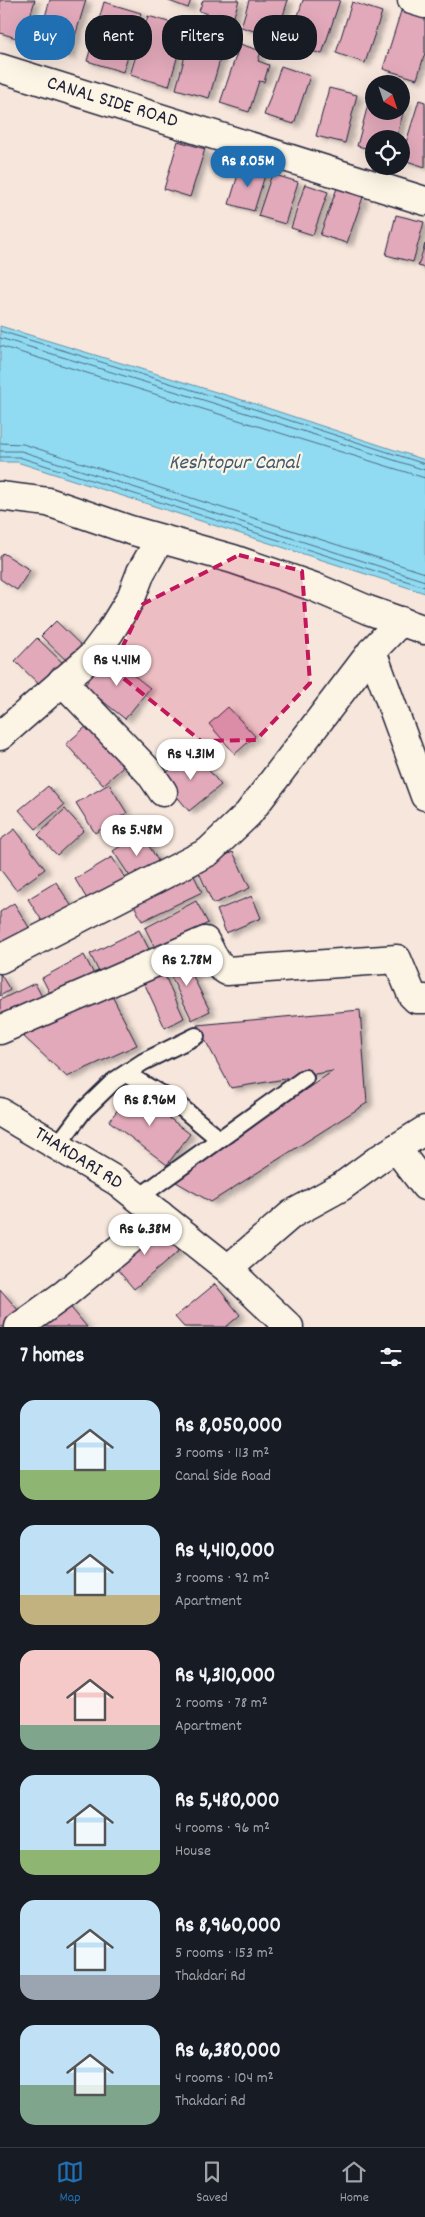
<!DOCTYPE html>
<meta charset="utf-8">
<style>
:root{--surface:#171b24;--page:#242831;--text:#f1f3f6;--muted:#9ea1a6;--line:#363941;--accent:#1f6fb2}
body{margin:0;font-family:Dekko,sans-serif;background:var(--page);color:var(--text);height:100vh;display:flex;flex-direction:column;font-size:19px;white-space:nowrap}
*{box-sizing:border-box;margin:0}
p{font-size:16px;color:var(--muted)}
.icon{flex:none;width:28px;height:28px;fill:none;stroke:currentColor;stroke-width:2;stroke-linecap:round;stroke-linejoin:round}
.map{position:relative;height:1327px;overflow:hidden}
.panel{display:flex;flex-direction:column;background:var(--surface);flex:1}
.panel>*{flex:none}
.banner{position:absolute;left:15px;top:15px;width:395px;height:45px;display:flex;gap:10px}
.needle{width:32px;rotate:140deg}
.controls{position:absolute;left:365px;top:75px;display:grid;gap:10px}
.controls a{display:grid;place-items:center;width:45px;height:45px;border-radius:50%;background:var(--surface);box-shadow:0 5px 20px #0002;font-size:25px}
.price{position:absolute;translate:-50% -42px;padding:0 11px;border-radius:18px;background:#fff;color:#222;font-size:16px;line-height:32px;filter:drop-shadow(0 1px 2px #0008)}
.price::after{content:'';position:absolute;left:50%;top:30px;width:15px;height:11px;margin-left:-8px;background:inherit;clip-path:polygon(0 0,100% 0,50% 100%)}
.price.current{background:var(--accent);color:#fff}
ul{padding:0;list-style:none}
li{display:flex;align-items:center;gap:15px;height:125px;padding:0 20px}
li span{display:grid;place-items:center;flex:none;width:140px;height:100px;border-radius:15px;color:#555}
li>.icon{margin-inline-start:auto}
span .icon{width:60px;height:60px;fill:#fffc;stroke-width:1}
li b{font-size:21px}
h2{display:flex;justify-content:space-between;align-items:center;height:60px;padding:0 20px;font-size:21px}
.tag{padding:0 18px;border-radius:20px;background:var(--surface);box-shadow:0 5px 20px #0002;font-size:18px;line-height:45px}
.tag.current{background:var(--accent);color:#fff}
.dock{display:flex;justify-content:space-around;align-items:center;height:70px;border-top:1px solid var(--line);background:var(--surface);font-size:14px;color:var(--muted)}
.dock a{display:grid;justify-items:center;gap:2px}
.dock .current{color:var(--accent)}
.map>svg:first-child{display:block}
</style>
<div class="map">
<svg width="425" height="1327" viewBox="0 0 425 1327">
<defs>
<filter id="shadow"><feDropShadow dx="5.5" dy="3" stdDeviation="2.5" flood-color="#0004"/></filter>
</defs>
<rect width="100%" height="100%" fill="#f7e6dc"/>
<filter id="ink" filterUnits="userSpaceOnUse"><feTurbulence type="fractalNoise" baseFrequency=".02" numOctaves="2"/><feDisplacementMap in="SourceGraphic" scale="10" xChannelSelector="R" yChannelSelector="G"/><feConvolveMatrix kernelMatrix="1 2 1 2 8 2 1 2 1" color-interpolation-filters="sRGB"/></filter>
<g filter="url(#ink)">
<polygon fill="#90dbf1" stroke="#6491a8" points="0,326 252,403 425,460 425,593 17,462 0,462"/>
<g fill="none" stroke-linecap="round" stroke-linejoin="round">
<g stroke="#4e6c84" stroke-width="1">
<polyline points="0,331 251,408 425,464"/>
<polyline points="0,338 249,414 425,470"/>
<polyline points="0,346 425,478"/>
<polyline points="0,443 23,444 425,573"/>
<polyline points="0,451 21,451 425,581"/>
<polyline points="0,457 19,457 425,587"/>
</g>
</g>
<g fill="#e2a9ba" stroke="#22223b" filter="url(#shadow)">
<polygon points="0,0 35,0 23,40 0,33"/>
<polygon points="50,0 86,0 69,56 36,46"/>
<polygon points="166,0 191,0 188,8"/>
<polygon points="203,0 239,0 232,22 199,11"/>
<polygon points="249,0 288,0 276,38 241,27"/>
<polygon points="303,0 340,0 322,54 289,44"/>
<polygon points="104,2 141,13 123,72 87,61"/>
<polygon points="352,2 382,12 365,63 336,53"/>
<polygon points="401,11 425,18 425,53 417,79 383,69"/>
<polygon points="148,16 186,27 169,86 130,75"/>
<polygon points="192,30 226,39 209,98 176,89"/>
<polygon points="240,44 261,51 258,61 269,65 264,82 259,81 249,112 220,103"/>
<polygon points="281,66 310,76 294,124 264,115"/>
<polygon points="329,88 357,95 345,143 316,136"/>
<polygon points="371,93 374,94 374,111 401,111 401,101 406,102 396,139 374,139 374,150 357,146"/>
<polygon points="419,100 425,102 425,167 401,159"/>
<polygon points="178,141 205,149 190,197 164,189"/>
<polygon points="241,165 266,172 254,211 229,204"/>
<polygon points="272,174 298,182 285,224 258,216"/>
<polygon points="305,184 328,192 313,235 291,228"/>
<polygon points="337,188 363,197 347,243 320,235"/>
<polygon points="396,215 424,222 413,262 386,255"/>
<polygon points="425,244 425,268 418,266"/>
<polygon points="3,553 30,570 17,590 0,579 0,557"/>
<polygon points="56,621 88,652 73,667 41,636"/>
<polygon points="37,638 68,668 46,691 15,661"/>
<polygon points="109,656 150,688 125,719 84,686"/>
<polygon points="228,707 255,736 235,754 209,724"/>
<polygon points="95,719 131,760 103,785 66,744"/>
<polygon points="193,751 221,785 189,811 161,777"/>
<polygon points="109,784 127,813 95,833 76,803"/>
<polygon points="48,786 64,805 36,829 19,810"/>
<polygon points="65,809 84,830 57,855 38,835"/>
<polygon points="15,829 45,869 16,890 0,869 0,840"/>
<polygon points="141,833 160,864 133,881 113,851"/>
<polygon points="233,852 250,888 213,904 197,868"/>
<polygon points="112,857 130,886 93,909 75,879"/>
<polygon points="190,868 202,892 142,921 130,897"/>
<polygon points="56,882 74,910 46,927 28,899"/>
<polygon points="252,896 261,918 226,933 217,910"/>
<polygon points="196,901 208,923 156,950 145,928"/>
<polygon points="14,903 33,934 0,954 0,912"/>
<polygon points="139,930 151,953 102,978 90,954"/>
<polygon points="182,954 210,1011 192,1020 164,962"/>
<polygon points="84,955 97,980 55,1003 42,978"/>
<polygon points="160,965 184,1018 165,1028 140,974"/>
<polygon points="0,973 10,990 0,996"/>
<polygon points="35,983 46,1005 0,1028 0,1000"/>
<polygon points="108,988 137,1045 67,1077 22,1035"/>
<polygon points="360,1010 367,1103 211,1202 176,1182 183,1173 333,1071 231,1088 197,1025"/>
<polygon points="133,1090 190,1134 167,1165 109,1121"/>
<polygon points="155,1222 179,1251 134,1289 110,1261"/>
<polygon points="215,1284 240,1315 226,1327 184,1327 175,1317"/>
<polygon points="0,1289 24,1317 11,1327 0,1327"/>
<polygon points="63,1298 87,1327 44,1327 38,1319"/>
</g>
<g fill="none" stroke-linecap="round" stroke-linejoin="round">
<g stroke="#22223b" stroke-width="20">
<g id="lane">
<polyline points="126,1074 176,1103 219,1139"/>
<polyline points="57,1146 84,1110 114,1081 143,1062 196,1036"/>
<polyline points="138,1198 305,1078"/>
</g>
</g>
<g stroke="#22223b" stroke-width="31">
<g id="street">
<polyline points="412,0 425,4"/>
<polyline points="0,496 48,502 130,530 233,559 314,587 368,610 425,630"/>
<polyline points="372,651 425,796"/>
<polyline points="62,681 150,773 163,792"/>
<polyline points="0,736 92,656 110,632 131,598 141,572 160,539"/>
<polyline points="0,959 208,852 248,814 372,651 401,621"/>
<polyline points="0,1030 205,941 218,965 227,971 397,959 412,995 416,999 425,999"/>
<polyline points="0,1112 118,1182 228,1269 289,1327"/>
<polyline points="396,1148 425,1186"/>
<polyline points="228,1269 292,1214 341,1187 379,1159 425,1130"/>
<polyline points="19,1327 66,1293 160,1215"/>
</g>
</g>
<g stroke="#22223b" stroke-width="31">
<polyline id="secondary" points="0,68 425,201"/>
</g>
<use href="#lane" stroke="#fcf5e5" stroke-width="16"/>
<use href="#street" stroke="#fcf5e5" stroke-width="28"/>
<use href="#secondary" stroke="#fcf5e5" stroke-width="28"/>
</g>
</g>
<path fill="#c2185b" fill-opacity="0.2" stroke="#c2185b" stroke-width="4" stroke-dasharray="10 6" stroke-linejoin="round" d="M 239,555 L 302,571 L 310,683 L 256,740 L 201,741 L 112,669 L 143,604 Z"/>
<g text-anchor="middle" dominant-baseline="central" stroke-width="4.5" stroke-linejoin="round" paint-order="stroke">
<g font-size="20" fill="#22223b" stroke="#fcf5e5">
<text transform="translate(112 103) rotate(17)">CANAL SIDE ROAD</text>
<text transform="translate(78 1159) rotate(32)">THAKDARI RD</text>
</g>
<g font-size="21" font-style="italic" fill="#435a72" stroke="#fcf5e5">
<text x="234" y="464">Keshtopur Canal</text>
</g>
</g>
</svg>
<div class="controls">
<a><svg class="needle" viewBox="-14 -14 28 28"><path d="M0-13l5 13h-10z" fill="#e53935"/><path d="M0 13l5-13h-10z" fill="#9ea1a6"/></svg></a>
<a><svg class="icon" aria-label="locate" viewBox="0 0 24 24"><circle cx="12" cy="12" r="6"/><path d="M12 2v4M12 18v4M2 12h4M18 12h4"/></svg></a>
</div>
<b class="price current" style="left:248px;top:188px">Rs 8.05M</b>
<b class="price" style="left:117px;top:687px">Rs 4.41M</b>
<b class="price" style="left:191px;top:781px">Rs 4.31M</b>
<b class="price" style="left:137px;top:857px">Rs 5.48M</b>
<b class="price" style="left:187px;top:987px">Rs 2.78M</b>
<b class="price" style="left:150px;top:1127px">Rs 8.96M</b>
<b class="price" style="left:145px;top:1256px">Rs 6.38M</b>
<div class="banner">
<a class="tag current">Buy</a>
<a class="tag">Rent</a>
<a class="tag">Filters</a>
<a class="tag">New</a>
</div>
</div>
<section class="panel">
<h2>7 homes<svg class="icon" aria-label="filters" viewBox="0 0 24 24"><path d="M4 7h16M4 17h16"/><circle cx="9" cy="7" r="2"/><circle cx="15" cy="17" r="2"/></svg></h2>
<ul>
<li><span style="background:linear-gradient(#bfe0f5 70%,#8fb573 0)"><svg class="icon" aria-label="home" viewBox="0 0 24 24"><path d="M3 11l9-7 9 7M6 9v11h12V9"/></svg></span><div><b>Rs 8,050,000</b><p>3 rooms · 113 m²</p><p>Canal Side Road</p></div></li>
<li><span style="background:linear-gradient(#bfe0f5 70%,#c2b280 0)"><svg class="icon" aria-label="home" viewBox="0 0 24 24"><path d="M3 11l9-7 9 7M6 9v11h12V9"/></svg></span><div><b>Rs 4,410,000</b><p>3 rooms · 92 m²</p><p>Apartment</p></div></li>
<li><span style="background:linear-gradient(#f6c9c9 75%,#7fa58c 0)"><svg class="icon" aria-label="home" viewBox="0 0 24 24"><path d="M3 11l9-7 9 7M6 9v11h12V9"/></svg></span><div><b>Rs 4,310,000</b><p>2 rooms · 78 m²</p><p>Apartment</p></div></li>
<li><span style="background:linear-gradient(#bfe0f5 75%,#8fb573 0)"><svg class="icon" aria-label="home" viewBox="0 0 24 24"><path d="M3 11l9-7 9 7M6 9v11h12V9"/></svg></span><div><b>Rs 5,480,000</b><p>4 rooms · 96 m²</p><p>House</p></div></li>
<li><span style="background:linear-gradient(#bfe0f5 75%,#9aa5b1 0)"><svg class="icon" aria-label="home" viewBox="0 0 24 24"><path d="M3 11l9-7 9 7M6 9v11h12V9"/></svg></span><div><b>Rs 8,960,000</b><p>5 rooms · 153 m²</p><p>Thakdari Rd</p></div></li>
<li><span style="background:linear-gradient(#bfe0f5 60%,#7fa58c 0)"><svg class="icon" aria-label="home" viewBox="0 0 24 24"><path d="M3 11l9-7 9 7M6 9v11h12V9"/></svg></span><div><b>Rs 6,380,000</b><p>4 rooms · 104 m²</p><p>Thakdari Rd</p></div></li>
</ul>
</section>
<nav class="dock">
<a class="current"><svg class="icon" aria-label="map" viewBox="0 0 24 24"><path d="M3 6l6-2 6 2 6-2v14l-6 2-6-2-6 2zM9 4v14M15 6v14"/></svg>Map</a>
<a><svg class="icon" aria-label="saved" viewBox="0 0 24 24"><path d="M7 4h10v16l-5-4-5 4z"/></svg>Saved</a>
<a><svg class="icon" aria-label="home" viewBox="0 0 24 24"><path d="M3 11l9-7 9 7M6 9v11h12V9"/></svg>Home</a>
</nav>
